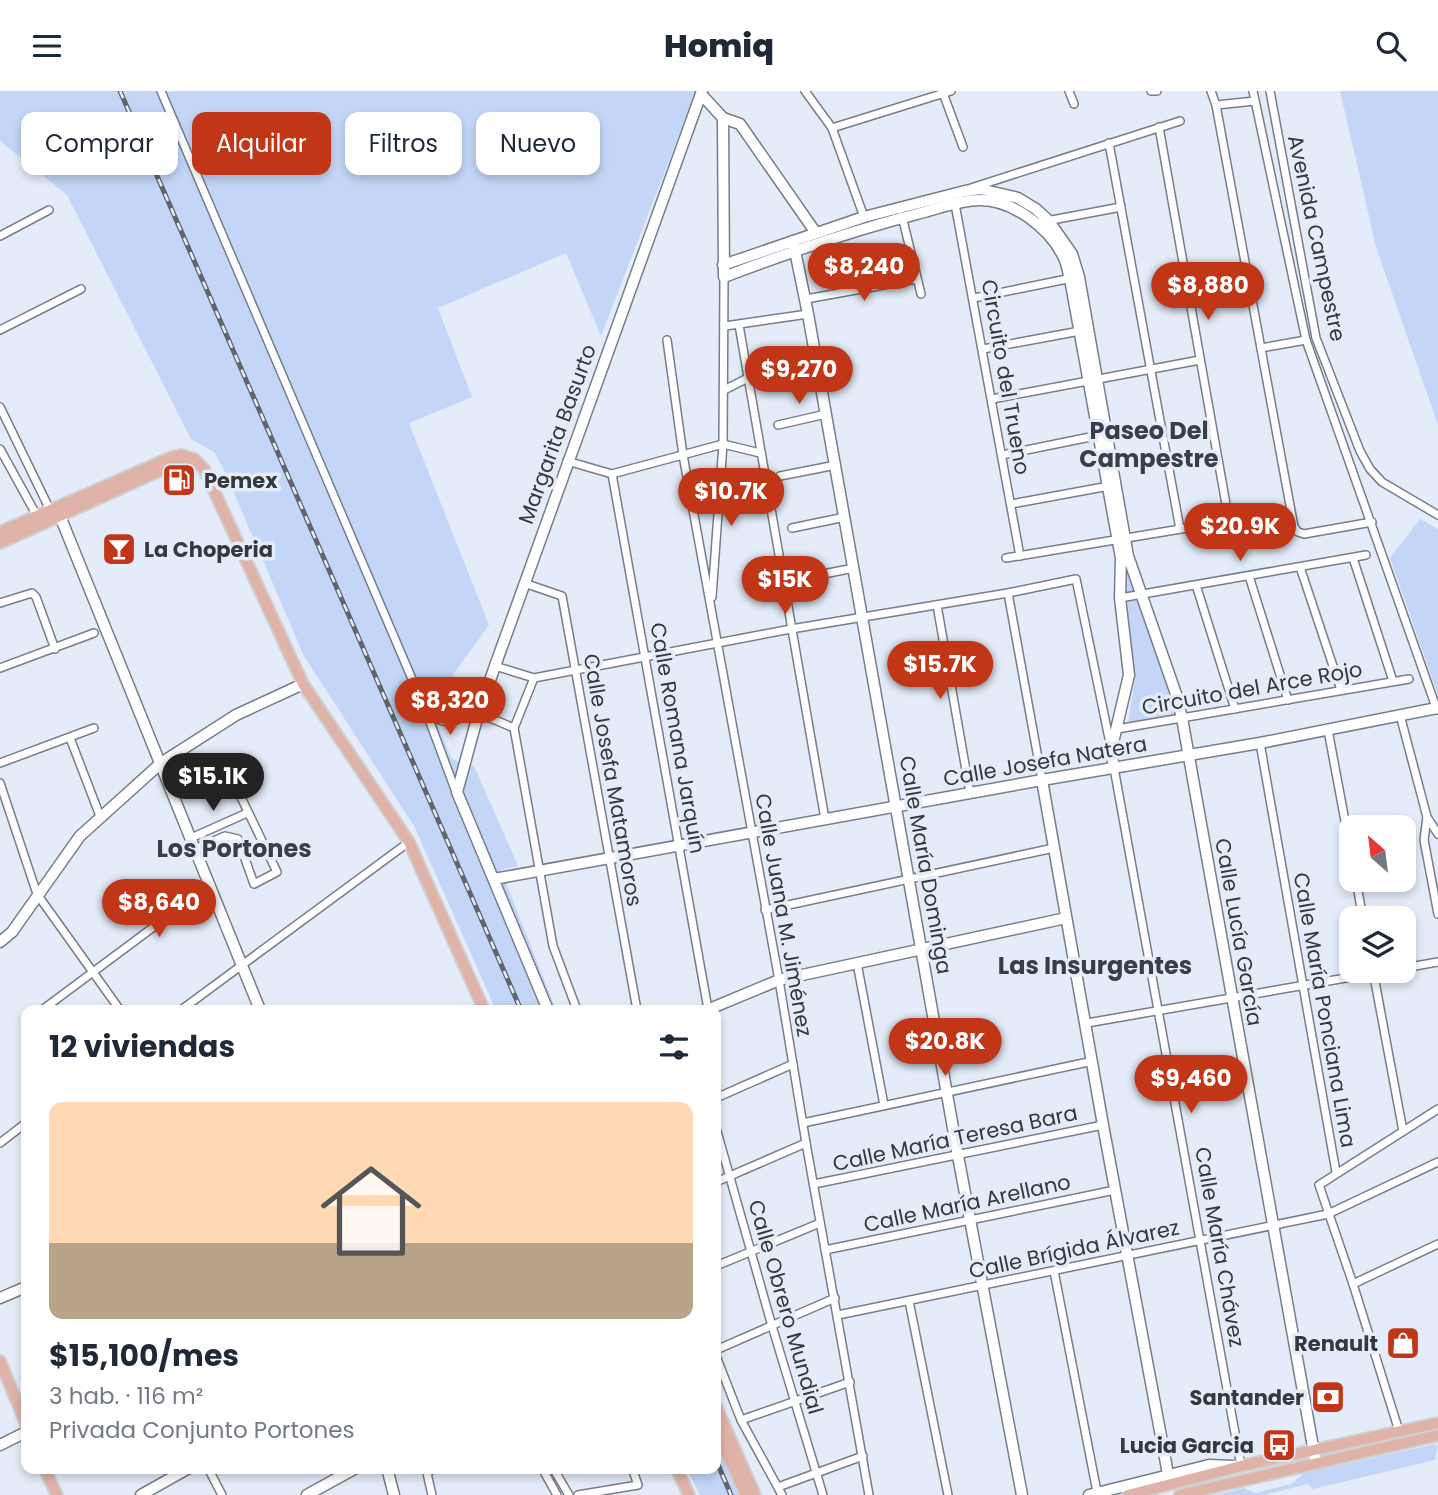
<!DOCTYPE html>
<html lang="es">
<meta charset="utf-8">
<style>
:root{--surface:#fff;--page:#f2f2f3;--text:#1f2937;--muted:#747a83;--accent:#c13616}
body{margin:0;font-family:Poppins,sans-serif;background:var(--page);color:var(--text);height:100vh;display:flex;flex-direction:column;font-size:26px;white-space:nowrap}
*{box-sizing:border-box;margin:0}
p{font-size:23px;color:var(--muted)}
.icon{flex:none;width:38px;height:38px;fill:none;stroke:currentColor;stroke-width:2;stroke-linecap:round;stroke-linejoin:round}
.map{position:relative;flex:1;overflow:hidden}
.panel{position:absolute;left:21px;top:914px;width:700px;height:469px;display:flex;flex-direction:column;background:var(--surface);border-radius:14px;box-shadow:0 4px 10px #0003}
.panel>*{flex:none}
.hud{position:absolute;left:21px;top:21px;width:700px;height:63px;display:flex;gap:14px}
.needle{width:46px;rotate:332deg}
.tools{position:absolute;left:1339px;top:724px;display:grid;gap:14px}
.tools a{display:grid;place-items:center;width:77px;height:77px;border-radius:14px;background:var(--surface);box-shadow:0 4px 10px #0003;font-size:35px}
.price{position:absolute;translate:-50% -60px;padding:0 16px;border-radius:24px;background:var(--accent);color:#fff;font-size:23px;line-height:46px;filter:drop-shadow(0 2px 4px #0008)}
.price::after{content:'';position:absolute;left:50%;top:42px;width:21px;height:16px;margin-left:-10px;background:inherit;clip-path:polygon(0 0,100% 0,50% 100%)}
.price.active{background:#222;color:#fff}
ul{padding:0;list-style:none}
li{display:grid;align-content:center;gap:14px;height:371px;padding:0 28px}
li span{display:grid;place-items:center;height:217px;border-radius:14px;color:#555}
li>.icon{margin-inline-start:auto}
span .icon{width:126px;height:126px;fill:#fffc;stroke-width:1}
li b{font-size:30px}
h2{display:flex;justify-content:space-between;align-items:center;height:84px;padding:0 28px;font-size:30px}
.chip{padding:0 24px;border-radius:14px;background:var(--surface);box-shadow:0 4px 10px #0003;font-size:24px;line-height:63px}
.chip.active{background:var(--accent);color:#fff}
header{display:flex;justify-content:space-between;align-items:center;height:91px;padding:0 28px;background:var(--surface);font-size:32px;font-weight:800}
.map>svg:first-child{display:block}
</style>
<header><svg class="icon" aria-label="menu" viewBox="0 0 24 24"><path d="M4 6h16M4 12h16M4 18h16"/></svg>Homiq<svg class="icon" aria-label="search" viewBox="0 0 24 24"><circle cx="10" cy="10" r="6"/><path d="M15 15l6 6"/></svg></header>
<div class="map">
<svg width="1438" height="1404" viewBox="0 0 1438 1404">
<rect width="100%" height="100%" fill="#e4ecf9"/>
<g fill="#c3d6f7">
<polygon points="0,0 696,0 601,245 566,162 438,217 472,306 409,332 489,534 430,615 452,668 474,675 518,775 501,779 556,919 496,919 414,735 304,565 224,379 214,361 191,348 67,104 0,50"/>
<polygon points="1340,0 1438,0 1438,334 1376,156"/>
<polygon points="1420,428 1438,438 1438,604 1390,467"/>
<polygon points="1126,472 1165,588 1174,625 1128,632 1135,588 1124,515"/>
<polygon points="716,1340 742,1404 700,1404 686,1377 716,1377"/>
<polygon points="1435,1353 1438,1355 1435,1369 1313,1398 1308,1393 1264,1404 1215,1404 1244,1397 1255,1402 1291,1393 1304,1382"/>
</g>
<g fill="none" stroke-linecap="round" stroke-linejoin="round">
<g stroke="#777d89" stroke-width="10">
<g id="street">
<polyline points="161,0 427,623 456,701"/>
<polyline points="805,0 832,37 864,126"/>
<polyline points="1069,0 1074,13"/>
<polyline points="1151,0 1157,0"/>
<polyline points="1211,0 1216,14 1294,436 1298,441 1304,443 1372,431"/>
<polyline points="1253,0 1306,249 1437,619"/>
<polyline points="1270,0 1316,247 1360,360 1370,378 1382,391 1438,424"/>
<polyline points="943,2 963,56"/>
<polyline points="1216,14 1255,10"/>
<polyline points="832,37 951,0"/>
<polyline points="1109,52 1180,438"/>
<polyline points="971,97 1180,30"/>
<polyline points="955,113 1020,465"/>
<polyline points="902,125 921,203"/>
<polyline points="1036,132 1121,116"/>
<polyline points="0,145 49,119"/>
<polyline points="974,207 1072,187"/>
<polyline points="806,208 917,188"/>
<polyline points="739,234 825,728"/>
<polyline points="725,235 808,223"/>
<polyline points="0,239 81,198"/>
<polyline points="667,249 683,364 779,889 806,1052 869,1404"/>
<polyline points="1261,257 1306,249"/>
<polyline points="983,258 1080,240"/>
<polyline points="724,299 748,287 818,273"/>
<polyline points="992,308 1200,269"/>
<polyline points="0,316 50,419"/>
<polyline points="778,334 826,323"/>
<polyline points="0,358 37,425"/>
<polyline points="1002,364 1100,344"/>
<polyline points="567,370 612,383 723,353 760,362"/>
<polyline points="612,383 708,918"/>
<polyline points="780,385 836,374"/>
<polyline points="1011,413 1109,395"/>
<polyline points="792,437 845,426"/>
<polyline points="1006,467 1229,430 1159,36"/>
<polyline points="1353,467 1393,590"/>
<polyline points="1300,476 1341,599"/>
<polyline points="1249,485 1288,609"/>
<polyline points="783,491 854,477"/>
<polyline points="524,492 562,505 637,919"/>
<polyline points="1196,494 1235,618"/>
<polyline points="1008,502 1042,689"/>
<polyline points="712,506 723,353 724,186"/>
<polyline points="1120,507 1366,464"/>
<polyline points="0,512 32,502 36,506 55,558"/>
<polyline points="937,514 970,702"/>
<polyline points="495,575 534,587 791,538 1008,502 1076,488 1111,657"/>
<polyline points="0,577 94,542"/>
<polyline points="534,587 514,637 553,855 577,919"/>
<path d="M 427,623 C 458,640 451,624 476,624 C 488,624 503,633 514,637"/>
<polyline points="1400,624 1427,726 1438,743"/>
<polyline points="1117,638 1409,588"/>
<polyline points="1328,639 1351,762"/>
<polyline points="70,647 100,725"/>
<polyline points="1260,652 1336,1081"/>
<polyline points="0,672 94,637"/>
<polyline points="1114,677 1241,1375"/>
<polyline points="0,692 37,803 120,919"/>
<polyline points="1427,726 1424,749 1438,823"/>
<polyline points="191,747 247,722"/>
<polyline points="195,758 225,745 238,748 254,793 277,781 239,702"/>
<polyline points="1356,789 1363,828"/>
<polyline points="765,819 1054,757"/>
<polyline points="857,872 884,1014"/>
<polyline points="1404,877 1438,871"/>
<polyline points="1373,880 1403,1040"/>
<polyline points="42,919 210,794"/>
<polyline points="181,919 409,751"/>
<polyline points="1087,932 1386,880"/>
<polyline points="716,1007 793,973"/>
<polyline points="803,1032 1093,970"/>
<polyline points="716,1037 772,1235 823,1404"/>
<polyline points="0,1052 26,1032"/>
<polyline points="716,1091 806,1052"/>
<polyline points="814,1093 1103,1034"/>
<polyline points="825,1159 1115,1099"/>
<polyline points="716,1175 820,1132"/>
<polyline points="1054,1180 1097,1401"/>
<polyline points="1353,1193 1438,1153"/>
<polyline points="909,1210 948,1404"/>
<polyline points="838,1224 1328,1123 1438,1071"/>
<polyline points="716,1259 835,1207"/>
<polyline points="716,1265 741,1329 782,1404"/>
<polyline points="741,1329 850,1291"/>
<polyline points="1399,1340 1353,1193 1319,1094 1438,1018"/>
<polyline points="208,1377 222,1404"/>
<polyline points="542,1377 557,1404"/>
<polyline points="553,1377 569,1404"/>
<polyline points="778,1396 863,1365"/>
<polyline points="432,1404 427,1382 435,1377"/>
<polyline points="578,1404 638,1394 632,1377"/>
</g>
</g>
<g stroke="#777d89" stroke-width="13">
<g id="secondary">
<path d="M 701,3 L 723,27 L 724,186 C 787,162 851,140 917,123 C 937,118 959,109 980,109 C 1013,109 1050,137 1064,167 C 1067,173 1068,181 1070,188 L 1121,467 L 1120,507 L 1129,584 L 1111,660 L 1114,677"/>
<polyline points="723,27 740,33 816,142"/>
<polyline points="793,150 808,223 958,1065 1022,1404"/>
<polyline points="723,174 864,126 965,100 980,98 1018,107 1036,118 1049,130 1072,163 1079,186 1128,465 1176,603 1182,627 1315,1367"/>
<polyline points="60,425 260,919"/>
<polyline points="1042,689 1103,1034 1168,1383"/>
<polyline points="494,788 1042,689 1260,652 1437,617"/>
<polyline points="0,851 12,841 80,745 161,672 236,624 303,593"/>
<polyline points="548,919 457,701 478,624 495,575 702,0"/>
<polyline points="707,919 779,889 1066,827"/>
<polyline points="0,1207 26,1196"/>
<polyline points="0,1354 26,1341"/>
<polyline points="387,1377 394,1404"/>
<polyline points="141,1404 189,1377"/>
<polyline points="307,1404 356,1377"/>
<polyline points="1089,1404 1209,1374 1233,1375"/>
</g>
</g>
<g stroke="#cfcfd0" stroke-width="14">
<g id="primary">
<polyline points="0,441 172,366 181,364 194,368 204,378 303,593 409,751 484,919"/>
<polyline points="0,452 179,371 190,369"/>
<polyline points="0,1270 26,1333"/>
<polyline points="716,1315 755,1404"/>
<polyline points="716,1339 746,1404"/>
<polyline points="44,1377 57,1404"/>
<polyline points="676,1377 689,1404"/>
<polyline points="1128,1404 1241,1375 1438,1332"/>
<polyline points="1180,1404 1438,1344"/>
</g>
</g>
<use href="#street" stroke="#fff" stroke-width="7"/>
<use href="#secondary" stroke="#fff" stroke-width="10"/>
<use href="#primary" stroke="#e0b3a8" stroke-width="10"/>
<g stroke="#60646b" stroke-width="5">
<g id="rail">
<polyline points="120,0 521,919"/>
<polyline points="716,1369 731,1404"/>
</g>
</g>
<use href="#rail" stroke="#e4ecf9" stroke-width="2.5" stroke-dasharray="8" stroke-linecap="butt"/>
</g>
<defs>
<g id="fuel-square" transform="scale(1.75)"><rect x="-9" y="-9" width="18" height="18" rx="4" fill="#c13616" stroke="#e4ecf9"/><path d="M-5.5-6h7V0h2V4h1.3V-2.5L3-4.5l.8-.8L6-3V5H2.5V1h-1V6h-7ZM-4.2-4.7v3.2H.2V-4.7Z" fill="#fff"/></g>
<g id="bar-square" transform="scale(1.75)"><rect x="-9" y="-9" width="18" height="18" rx="4" fill="#c13616" stroke="#e4ecf9"/><path d="M-6-5H6L.8 .8V4.5H3.5V6h-7V4.5H-.8V.8Z" fill="#fff"/></g>
<g id="shop-square" transform="scale(1.75)"><rect x="-9" y="-9" width="18" height="18" rx="4" fill="#c13616" stroke="#e4ecf9"/><path d="M-5-2.5h2.3a2.7 3.5 0 0 1 5.4 0H5L5.5 6h-11ZM-1.5-2.5h3a1.5 2.3 0 0 0-3 0Z" fill="#fff"/></g>
<g id="bank-square" transform="scale(1.75)"><rect x="-9" y="-9" width="18" height="18" rx="4" fill="#c13616" stroke="#e4ecf9"/><path d="M-6-4H6V4H-6ZM0-2.3a2.3 2.3 0 1 0 0 4.6a2.3 2.3 0 1 0 0-4.6Z" fill="#fff"/></g>
<g id="bus-square" transform="scale(1.75)"><rect x="-9" y="-9" width="18" height="18" rx="4" fill="#c13616" stroke="#e4ecf9"/><path d="M-5-6H5V4H4V6H2V4H-2V6H-4V4H-5ZM-3.5-4V0h7V-4ZM-3.5 1.2v1.5H-2V1.2ZM2 1.2v1.5H3.5V1.2Z" fill="#fff"/></g>
</defs>
<g fill-rule="evenodd">
<use href="#fuel-square" x="179" y="389"/>
<use href="#bar-square" x="119" y="458"/>
<use href="#shop-square" x="1403" y="1252"/>
<use href="#bank-square" x="1328" y="1306"/>
<use href="#bus-square" x="1279" y="1354"/>
</g>
<g text-anchor="middle" dominant-baseline="central" stroke-width="7" stroke-linejoin="round" paint-order="stroke">
<g font-size="21" fill="#35383d" stroke="#e4ecf9">
<text transform="translate(1317 147) rotate(78)">Avenida Campestre</text>
<text transform="translate(1006 286) rotate(80)">Circuito del Trueno</text>
<text transform="translate(557 343) rotate(-70)">Margarita Basurto</text>
<text transform="translate(1252 597) rotate(-10)">Circuito del Arce Rojo</text>
<text transform="translate(678 647) rotate(80)">Calle Romana Jarquín</text>
<text transform="translate(1045 670) rotate(-10)">Calle Josefa Natera</text>
<text transform="translate(613 689) rotate(80)">Calle Josefa Matamoros</text>
<text transform="translate(926 774) rotate(80)">Calle María Dominga</text>
<text transform="translate(784 824) rotate(80)">Calle Juana M. Jiménez</text>
<text transform="translate(1239 841) rotate(80)">Calle Lucía García</text>
<text transform="translate(1325 919) rotate(80)">Calle María Ponciana Lima</text>
<text transform="translate(955 1047) rotate(-12)">Calle María Teresa Bara</text>
<text transform="translate(967 1112) rotate(-12)">Calle María Arellano</text>
<text transform="translate(1220 1156) rotate(80)">Calle María Chávez</text>
<text transform="translate(1074 1158) rotate(-12)">Calle Brígida Álvarez</text>
<text transform="translate(786 1216) rotate(74)">Calle Obrero Mundial</text>
</g>
<g font-size="21" font-weight="bold" fill="#35383d" stroke="#e4ecf9" text-anchor="end">
<text x="204" y="389" text-anchor="start">Pemex</text>
<text x="144" y="458" text-anchor="start">La Choperia</text>
<text x="1378" y="1252">Renault</text>
<text x="1304" y="1306">Santander</text>
<text x="1254" y="1354">Lucia Garcia</text>
</g>
<g font-size="24" font-weight="bold" fill="#383e48" stroke="#e4ecf9">
<text x="1149" y="339">Paseo Del<tspan x="1149" dy="28">Campestre</tspan></text>
<text x="234" y="757">Los Portones</text>
<text x="1095" y="874">Las Insurgentes</text>
</g>
</g>
</svg>
<div class="tools">
<a><svg class="needle" viewBox="-14 -14 28 28"><path d="M0-13l5 13h-10z" fill="#e53935"/><path d="M0 13l5-13h-10z" fill="#747a83"/></svg></a>
<a><svg class="icon" aria-label="layers" viewBox="0 0 24 24"><path d="M12 4l9 5-9 5-9-5zM3 14l9 5 9-5"/></svg></a>
</div>
<b class="price" style="left:864px;top:212px">$8,240</b>
<b class="price" style="left:1208px;top:231px">$8,880</b>
<b class="price" style="left:799px;top:315px">$9,270</b>
<b class="price" style="left:731px;top:437px">$10.7K</b>
<b class="price" style="left:1240px;top:472px">$20.9K</b>
<b class="price" style="left:785px;top:525px">$15K</b>
<b class="price" style="left:940px;top:610px">$15.7K</b>
<b class="price" style="left:450px;top:646px">$8,320</b>
<b class="price active" style="left:213px;top:722px">$15.1K</b>
<b class="price" style="left:159px;top:848px">$8,640</b>
<b class="price" style="left:945px;top:987px">$20.8K</b>
<b class="price" style="left:1191px;top:1024px">$9,460</b>
<div class="hud">
<a class="chip">Comprar</a>
<a class="chip active">Alquilar</a>
<a class="chip">Filtros</a>
<a class="chip">Nuevo</a>
</div>
<section class="panel">
<h2>12 viviendas<svg class="icon" aria-label="filters" viewBox="0 0 24 24"><path d="M4 7h16M4 17h16"/><circle cx="9" cy="7" r="2"/><circle cx="15" cy="17" r="2"/></svg></h2>
<ul>
<li><span style="background:linear-gradient(#ffd9b3 65%,#b9a48a 0)"><svg class="icon" aria-label="home" viewBox="0 0 24 24"><path d="M3 11l9-7 9 7M6 9v11h12V9"/></svg></span><div><b>$15,100/mes</b><p>3 hab. · 116 m²</p><p>Privada Conjunto Portones</p></div></li>
</ul>
</section>
</div>
